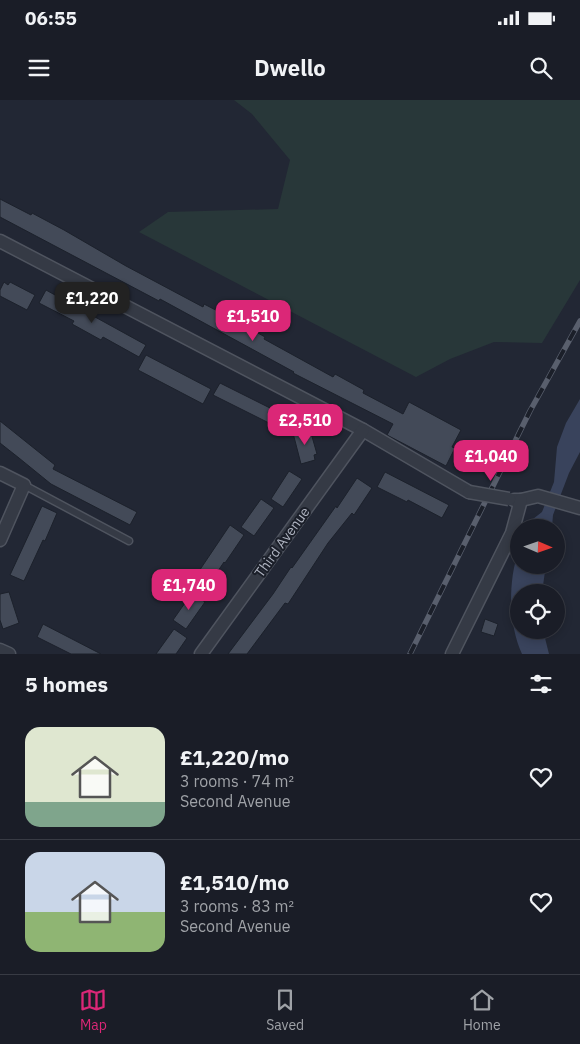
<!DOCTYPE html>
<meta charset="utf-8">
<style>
:root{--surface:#1a1d27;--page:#272a33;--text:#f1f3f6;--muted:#9fa2a7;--line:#383b44;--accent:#db2777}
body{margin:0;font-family:"IBM Plex Sans",sans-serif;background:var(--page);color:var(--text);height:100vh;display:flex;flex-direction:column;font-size:19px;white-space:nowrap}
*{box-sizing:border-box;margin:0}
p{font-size:16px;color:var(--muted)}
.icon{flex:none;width:28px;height:28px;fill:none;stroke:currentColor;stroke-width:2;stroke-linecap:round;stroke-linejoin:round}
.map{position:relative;height:554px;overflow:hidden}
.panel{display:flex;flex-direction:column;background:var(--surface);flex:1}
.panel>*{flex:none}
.needle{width:32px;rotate:92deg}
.buttons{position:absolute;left:510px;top:419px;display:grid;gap:10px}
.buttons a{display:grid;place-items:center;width:55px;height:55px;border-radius:50%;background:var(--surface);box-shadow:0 2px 8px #0003,0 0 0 1px var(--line);font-size:25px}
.price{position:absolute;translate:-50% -42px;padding:0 11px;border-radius:10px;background:var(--accent);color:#fff;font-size:16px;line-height:32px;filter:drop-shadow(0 1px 2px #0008)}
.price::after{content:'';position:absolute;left:50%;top:30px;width:15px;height:11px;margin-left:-8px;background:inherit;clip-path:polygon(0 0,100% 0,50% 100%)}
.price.selected{background:#222;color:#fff}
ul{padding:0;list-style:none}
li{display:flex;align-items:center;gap:15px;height:125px;padding:0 25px}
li+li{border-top:1px solid var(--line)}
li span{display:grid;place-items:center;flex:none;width:140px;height:100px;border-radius:15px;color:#555}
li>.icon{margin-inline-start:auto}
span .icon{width:60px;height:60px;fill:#fffc;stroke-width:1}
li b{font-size:21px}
h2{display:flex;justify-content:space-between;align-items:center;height:60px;padding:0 25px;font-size:21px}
.status{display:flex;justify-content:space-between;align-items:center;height:35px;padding:0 25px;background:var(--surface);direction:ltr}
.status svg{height:14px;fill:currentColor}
header{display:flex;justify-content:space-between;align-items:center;height:65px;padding:0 25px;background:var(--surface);font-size:22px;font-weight:800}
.tabs{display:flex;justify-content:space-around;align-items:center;height:70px;border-top:1px solid var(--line);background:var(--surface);font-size:14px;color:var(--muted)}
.tabs a{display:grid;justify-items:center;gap:2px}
.tabs .selected{color:var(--accent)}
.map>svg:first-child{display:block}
</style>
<div class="status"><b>06:55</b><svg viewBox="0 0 49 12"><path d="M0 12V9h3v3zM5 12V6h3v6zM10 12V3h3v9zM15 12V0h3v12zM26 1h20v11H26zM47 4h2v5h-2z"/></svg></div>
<header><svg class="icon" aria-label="menu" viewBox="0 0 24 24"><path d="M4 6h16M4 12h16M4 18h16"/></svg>Dwello<svg class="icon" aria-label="search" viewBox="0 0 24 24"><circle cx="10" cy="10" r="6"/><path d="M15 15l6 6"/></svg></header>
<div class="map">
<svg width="580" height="554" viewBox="0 0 580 554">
<rect width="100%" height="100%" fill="#222734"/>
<polygon fill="#283739" points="234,0 580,0 580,180 542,243 494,242 450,259 416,277 139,132 168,112 278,109 290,60 252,14"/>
<g fill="#39435c">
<polygon points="580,299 580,352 569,373 553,415 552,427 527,428 533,419 542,412 554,382 557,347 566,323"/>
<path d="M 519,449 L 519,465 L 546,465 L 542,492 L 519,492 L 519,530 L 543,530 L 549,554 L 522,554 C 508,523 508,481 519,449 Z"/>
</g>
<g fill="#434a58" stroke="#1c212b">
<polygon points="0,99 31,115 32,113 64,130 126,166 203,207 204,204 237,221 265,237 264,239 333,277 335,274 364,290 363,293 403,314 409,302 461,330 452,347 455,348 446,366 387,335 393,324 293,273 294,272 160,199 159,201 0,117"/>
<polygon points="4,182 8,185 10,182 35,195 27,210 0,196 0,190"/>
<polygon points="46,190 146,245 139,257 103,237 101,240 72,224 74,221 39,203"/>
<polygon points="146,255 211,289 203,304 138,270"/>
<polygon points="220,283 286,316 279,328 213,295"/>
<polygon points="0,321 55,365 53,369 137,412 130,425 51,384 19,358 0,343"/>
<polygon points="306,329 308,334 311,333 317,354 314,355 315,360 301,364 293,333"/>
<polygon points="289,371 302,379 283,407 271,399"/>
<polygon points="385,372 449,405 442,418 408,400 407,402 377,387"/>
<polygon points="357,378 372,388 354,415 352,413 328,443 288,504 285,503 247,554 228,554 273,494 291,467 292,468 336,406 337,408"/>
<polygon points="261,399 274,408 254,436 241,427"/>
<polygon points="42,406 57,413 45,441 43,440 24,481 10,475"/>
<polygon points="230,425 244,435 225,463 224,462 202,495 189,486"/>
<polygon points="9,492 19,523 3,529 0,520 0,494"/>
<polygon points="192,493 205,502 186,529 173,520"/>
<polygon points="485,519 498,524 494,536 481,532"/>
<polygon points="43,524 101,554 71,554 37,537"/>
<polygon points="174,529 187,538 176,554 156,554"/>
</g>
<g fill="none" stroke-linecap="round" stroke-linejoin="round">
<g stroke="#4f545f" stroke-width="9">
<polyline id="service" points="24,385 129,441"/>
</g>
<g stroke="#4f545f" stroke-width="15">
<g id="minor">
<polyline points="0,141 363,330 469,392"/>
<polyline points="0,373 24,385 0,440"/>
<polyline points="514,400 521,400 538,396 580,408"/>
<polyline points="0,550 9,554"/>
<polyline points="201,554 363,330"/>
<polyline points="452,554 512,433 521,400"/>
</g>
</g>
<use href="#service" stroke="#353a45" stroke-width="6"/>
<use href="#minor" stroke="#353a45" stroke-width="12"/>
<g stroke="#595f6d" stroke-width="5.5">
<polyline id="rail" points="410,554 530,311 580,221"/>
</g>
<use href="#rail" stroke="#1b1f29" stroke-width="4" stroke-dasharray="11" stroke-linecap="butt"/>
<g stroke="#4f545f" stroke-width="15" stroke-linecap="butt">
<polyline id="minor-bridge" points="469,392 509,399"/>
</g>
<use href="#minor-bridge" stroke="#353a45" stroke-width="12"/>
</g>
<g text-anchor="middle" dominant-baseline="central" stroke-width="4" stroke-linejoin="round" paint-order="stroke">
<g font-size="14" fill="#afb4c1" stroke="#1b1f29">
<text transform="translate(282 442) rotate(-54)">Third Avenue</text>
</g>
</g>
</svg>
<div class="buttons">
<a><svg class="needle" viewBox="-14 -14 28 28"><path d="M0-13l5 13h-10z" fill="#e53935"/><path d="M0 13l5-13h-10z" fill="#9fa2a7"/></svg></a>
<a><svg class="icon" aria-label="locate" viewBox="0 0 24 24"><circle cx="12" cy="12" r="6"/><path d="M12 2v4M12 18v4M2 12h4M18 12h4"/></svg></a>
</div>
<b class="price selected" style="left:92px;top:224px">£1,220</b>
<b class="price" style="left:253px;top:242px">£1,510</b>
<b class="price" style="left:305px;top:346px">£2,510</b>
<b class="price" style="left:491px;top:382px">£1,040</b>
<b class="price" style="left:189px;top:511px">£1,740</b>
</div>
<section class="panel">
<h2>5 homes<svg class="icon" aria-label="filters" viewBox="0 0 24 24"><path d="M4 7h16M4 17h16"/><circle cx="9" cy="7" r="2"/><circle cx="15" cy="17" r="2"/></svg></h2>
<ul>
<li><span style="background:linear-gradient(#dfe7d0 75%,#7fa58c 0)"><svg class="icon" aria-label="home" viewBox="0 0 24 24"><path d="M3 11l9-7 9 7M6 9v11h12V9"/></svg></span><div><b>£1,220/mo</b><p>3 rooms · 74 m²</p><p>Second Avenue</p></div><svg class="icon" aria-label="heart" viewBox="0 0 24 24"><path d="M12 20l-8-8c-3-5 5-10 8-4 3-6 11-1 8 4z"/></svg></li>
<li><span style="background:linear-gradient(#c9d6e8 60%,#8fb573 0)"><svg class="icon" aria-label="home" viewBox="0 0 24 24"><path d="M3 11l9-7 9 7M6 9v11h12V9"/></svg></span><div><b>£1,510/mo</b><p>3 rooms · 83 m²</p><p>Second Avenue</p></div><svg class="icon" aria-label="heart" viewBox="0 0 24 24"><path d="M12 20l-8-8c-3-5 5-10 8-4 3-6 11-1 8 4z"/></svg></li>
</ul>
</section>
<nav class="tabs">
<a class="selected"><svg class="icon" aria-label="map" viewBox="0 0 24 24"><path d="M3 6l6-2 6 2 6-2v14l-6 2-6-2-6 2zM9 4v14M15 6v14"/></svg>Map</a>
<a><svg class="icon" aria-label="saved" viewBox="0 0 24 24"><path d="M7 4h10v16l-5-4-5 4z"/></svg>Saved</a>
<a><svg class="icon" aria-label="home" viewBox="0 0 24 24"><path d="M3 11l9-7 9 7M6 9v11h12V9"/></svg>Home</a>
</nav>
